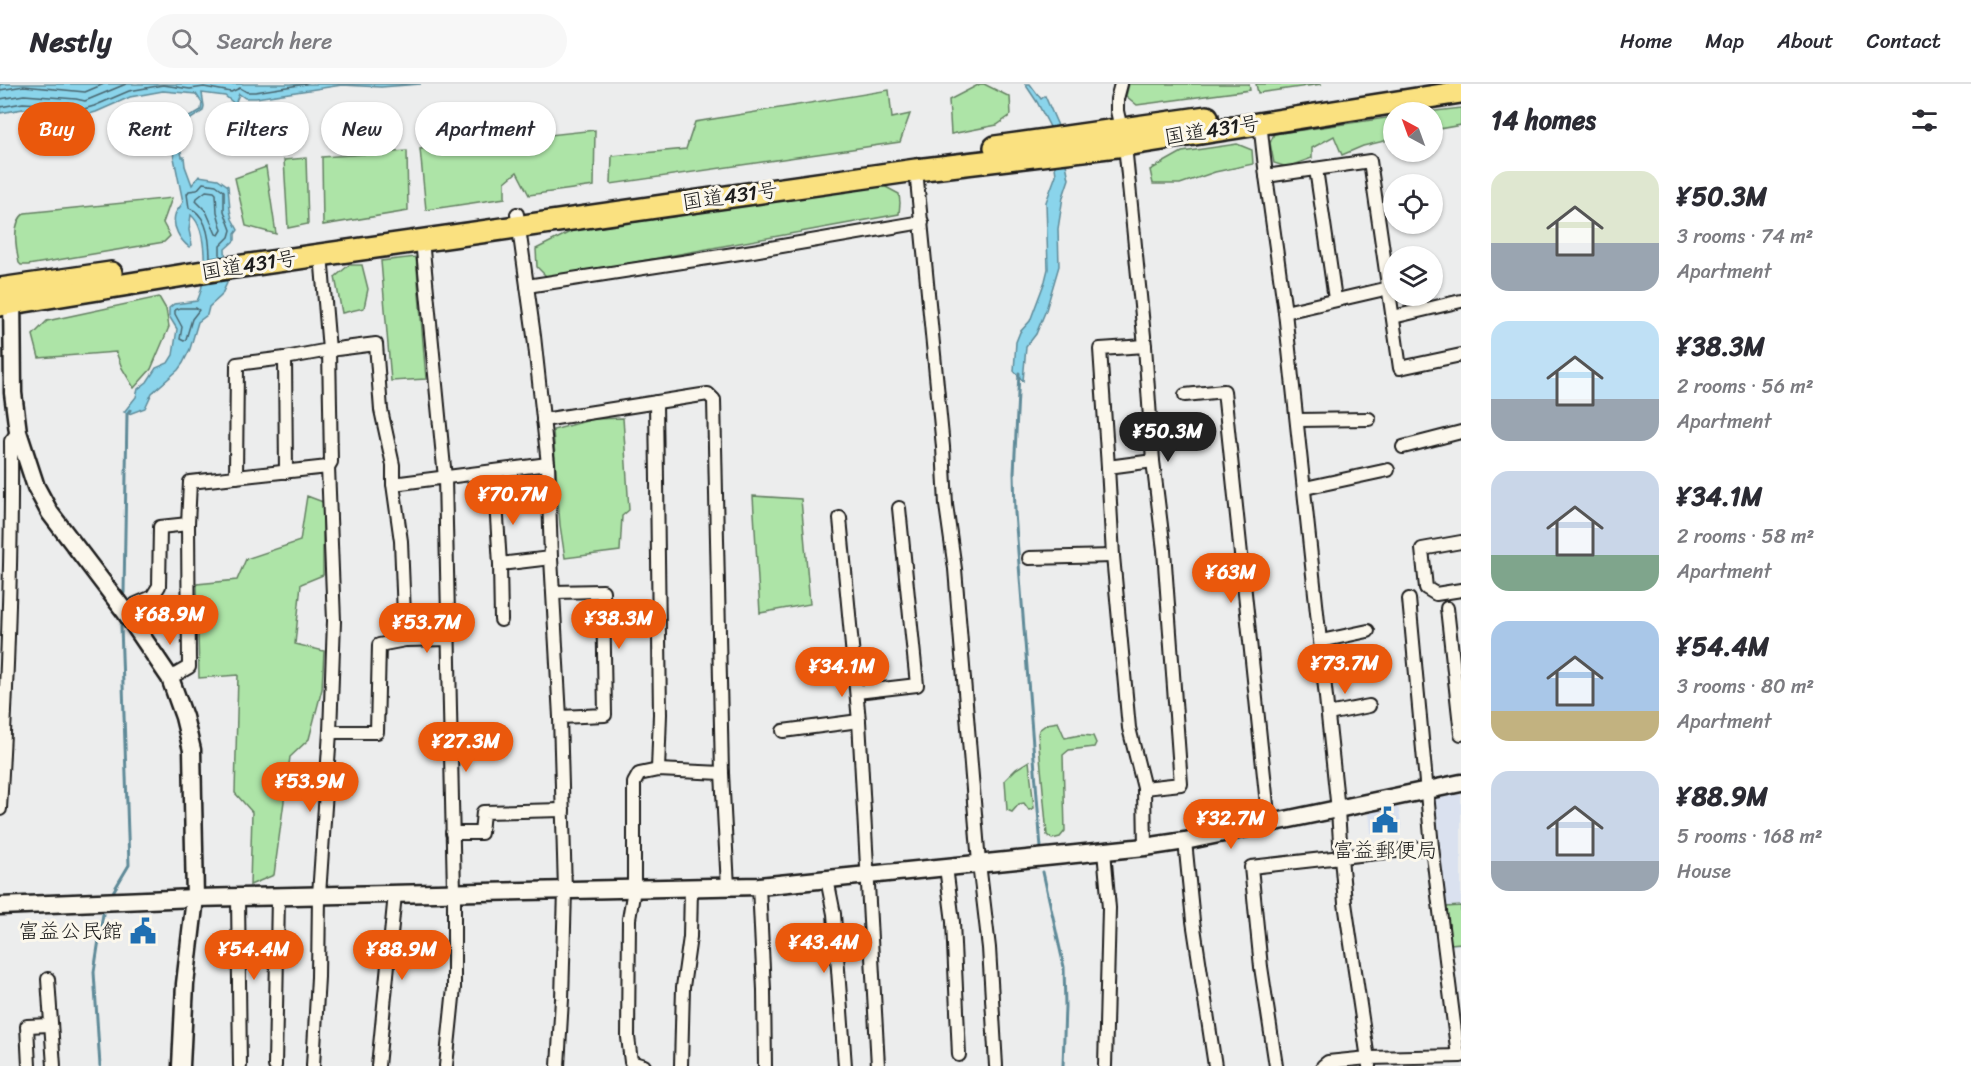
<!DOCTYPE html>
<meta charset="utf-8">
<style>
:root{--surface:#fff;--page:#f7f7f7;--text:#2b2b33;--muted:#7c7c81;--line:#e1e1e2;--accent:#ea580c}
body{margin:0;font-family:Sriracha,"Klee One",sans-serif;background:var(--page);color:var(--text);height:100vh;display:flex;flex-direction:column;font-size:22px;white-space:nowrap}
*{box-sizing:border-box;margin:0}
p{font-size:20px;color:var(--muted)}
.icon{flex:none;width:33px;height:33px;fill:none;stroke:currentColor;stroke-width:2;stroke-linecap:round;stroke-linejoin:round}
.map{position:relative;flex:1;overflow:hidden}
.panel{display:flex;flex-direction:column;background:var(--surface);width:510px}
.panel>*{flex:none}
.guide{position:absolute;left:18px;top:18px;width:570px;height:54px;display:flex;gap:12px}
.needle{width:39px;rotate:319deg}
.buttons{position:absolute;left:1383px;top:18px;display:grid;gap:12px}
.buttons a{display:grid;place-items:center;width:60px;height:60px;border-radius:50%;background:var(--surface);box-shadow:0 2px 4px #0004;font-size:30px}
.price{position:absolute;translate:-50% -51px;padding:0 14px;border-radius:21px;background:var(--accent);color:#fff;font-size:20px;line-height:39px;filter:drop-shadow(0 2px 3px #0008)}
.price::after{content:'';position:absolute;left:50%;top:36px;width:18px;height:14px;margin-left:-9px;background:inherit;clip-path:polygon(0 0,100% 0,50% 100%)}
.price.active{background:#222;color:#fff}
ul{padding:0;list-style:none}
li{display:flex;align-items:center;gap:18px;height:150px;padding:0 30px}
li span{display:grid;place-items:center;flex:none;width:168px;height:120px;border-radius:18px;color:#555}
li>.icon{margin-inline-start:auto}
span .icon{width:72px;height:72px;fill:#fffc;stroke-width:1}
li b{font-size:26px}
h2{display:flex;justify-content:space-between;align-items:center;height:72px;padding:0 30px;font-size:26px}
.pill{padding:0 21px;border-radius:27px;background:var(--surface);box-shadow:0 2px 4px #0004;font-size:21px;line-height:54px}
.pill.active{background:var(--accent);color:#fff}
header{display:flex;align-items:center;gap:36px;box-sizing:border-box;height:84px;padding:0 30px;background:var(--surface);border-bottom:2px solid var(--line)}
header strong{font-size:28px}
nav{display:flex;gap:33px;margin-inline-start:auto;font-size:21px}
.search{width:420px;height:54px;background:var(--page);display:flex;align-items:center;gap:15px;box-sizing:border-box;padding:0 21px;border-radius:33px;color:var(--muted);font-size:22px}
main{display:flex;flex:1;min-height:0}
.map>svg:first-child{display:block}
</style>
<header>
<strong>Nestly</strong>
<div class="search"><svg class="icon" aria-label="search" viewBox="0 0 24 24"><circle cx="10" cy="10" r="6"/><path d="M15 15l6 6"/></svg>Search here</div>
<nav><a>Home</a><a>Map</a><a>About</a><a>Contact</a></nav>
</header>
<main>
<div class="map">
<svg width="1461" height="982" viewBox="0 0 1461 982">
<rect width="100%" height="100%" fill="#eceded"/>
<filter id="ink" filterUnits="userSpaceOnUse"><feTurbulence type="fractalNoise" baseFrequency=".0167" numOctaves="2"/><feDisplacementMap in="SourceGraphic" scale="12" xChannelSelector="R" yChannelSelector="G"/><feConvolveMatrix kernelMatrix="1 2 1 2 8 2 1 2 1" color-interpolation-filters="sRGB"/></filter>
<g filter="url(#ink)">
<g fill="#dae1ef">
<polygon points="1461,710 1461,861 1447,862 1430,715"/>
<polygon points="1398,722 1402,745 1371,749 1369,729"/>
</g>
<g fill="#ade4a7" stroke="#648062" stroke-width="1.5">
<polygon points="980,0 984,0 1010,13 1011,31 997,41 951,50 949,16"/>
<polygon points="1129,0 1249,0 1250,6 1137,21 1126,12"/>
<polygon points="1256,0 1322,0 1258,9"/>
<polygon points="889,6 892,34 910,30 900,58 611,100 612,72 686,65 695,38"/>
<polygon points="1461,24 1461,41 1433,46 1432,28 1427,28"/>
<polygon points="1393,33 1393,55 1363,62 1342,71 1334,52 1312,64 1312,74 1287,83 1274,79 1270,59 1274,50"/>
<polygon points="595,46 594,102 529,111 517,88 505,98 505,114 426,126 420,65"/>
<polygon points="1237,60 1252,66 1253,80 1215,88 1180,100 1153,100 1150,86 1182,68"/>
<polygon points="407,67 408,127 323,141 322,73"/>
<polygon points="306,74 308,140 288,144 284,76"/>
<polygon points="266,83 276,150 246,142 235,94"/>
<polygon points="884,102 899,110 900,119 899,130 548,194 537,183 536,165 572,147"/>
<path d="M 172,114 L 163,139 L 170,152 L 164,158 L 28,181 L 21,181 L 19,179 C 16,164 11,138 25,129 Z"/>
<polygon points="416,173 426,295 391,297 381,177"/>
<polygon points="349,181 362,181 368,205 364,224 342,229 335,193"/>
<polygon points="159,213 166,225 169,243 151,285 134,304 122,284 116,268 39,274 33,251 47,237"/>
<polygon points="623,334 629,426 622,432 620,467 565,474 560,441 553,346 594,335"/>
<polygon points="307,412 323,418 323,491 301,500 295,560 324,567 322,605 309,655 290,673 274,791 250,801 252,728 235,709 238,591 199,594 197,500 237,496 246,475 300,457"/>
<polygon points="753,412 801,415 810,520 760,529"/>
<polygon points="1058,638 1065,654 1080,651 1093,652 1096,659 1094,663 1069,666 1063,671 1065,747 1060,753 1052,755 1047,751 1038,650 1039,646 1047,640"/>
<polygon points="1029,677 1034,724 1029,726 1024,719 1019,720 1012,728 1007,726 1005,696 1016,685"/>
<polygon points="1461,822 1461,859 1450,860 1446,823"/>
</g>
<g fill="#8ad4eb" stroke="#5e8a98" stroke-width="1.5">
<path d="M 0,0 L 421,0 L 381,3 L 342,1 L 256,14 L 245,14 L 239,10 L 235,20 L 225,12 L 202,9 L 204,22 L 203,27 L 186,38 L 177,47 L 182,73 L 184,73 L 185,82 L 192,101 L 199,92 L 218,95 L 228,102 L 230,126 L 232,135 L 238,146 L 235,150 L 235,156 L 225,165 L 227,199 L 221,212 L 209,223 L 207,231 L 198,238 L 190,265 L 183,279 L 178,286 L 152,309 L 145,324 L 129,330 L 124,328 L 136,313 L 138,305 L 147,298 L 156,284 L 168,279 L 173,271 L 177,245 L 169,232 L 169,224 L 174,220 L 197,217 C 207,199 208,145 191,131 L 189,146 L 192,161 L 189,163 C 180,156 172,143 175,131 C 176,126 181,123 183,118 L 171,59 L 172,50 L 179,39 L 201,26 L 202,19 L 196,10 L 163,7 L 130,13 L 96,28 L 82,32 L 75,28 L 23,25 L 0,29 Z"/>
<polygon points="1025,0 1030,0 1041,15 1045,12 1059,44 1069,95 1063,113 1058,145 1059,182 1046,226 1036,250 1026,263 1023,297 1014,287 1016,258 1020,248 1030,237 1045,197 1048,185 1046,118 1056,91 1050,43 1037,18"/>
</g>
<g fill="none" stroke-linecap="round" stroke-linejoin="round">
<g stroke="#48666f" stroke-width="1.5">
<polyline points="0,6 24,2 85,8 104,0"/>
<polyline points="0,15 24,11 76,15 85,17 126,0"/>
<polyline points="0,23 23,19 75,22 84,25 94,22 129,7 163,1 190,5 204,3 231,8 240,4 247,8 255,8 306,0"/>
<polygon points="206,107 214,108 216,110 217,128 222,146 219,151 216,150 206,127 196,117 197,114"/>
<path d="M 210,175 C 210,157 207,130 189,124 L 187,110 L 189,107 L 197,106 L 203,99 L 216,101 L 224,107 L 224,127 L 231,146 L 229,153 L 220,162 L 220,173"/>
<polygon points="180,224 196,224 199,226 192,235 186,255 184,257 180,255 182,243 175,230 175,226"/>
</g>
<g stroke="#5e8a98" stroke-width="3">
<polyline points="1019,289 1014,389 1015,429 1041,764"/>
<polyline points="124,509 127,330 130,326"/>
<polyline points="1043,788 1064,883 1065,922 1063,982"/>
<polyline points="113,808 129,781 121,541"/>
<polyline points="100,982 94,888 103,830"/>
</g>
<g stroke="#1c1c1c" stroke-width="16">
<g id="street">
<polyline points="1121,0 1117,15 1117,27 1125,61 1145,262 1153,377 1164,466 1181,700 1144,704 1145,763"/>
<polyline points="1260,38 1266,92 1370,77 1400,284 1461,271"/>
<polyline points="1316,85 1335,215"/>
<polyline points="916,86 943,363 946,421 955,485 979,779 989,864 996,982"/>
<polyline points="1266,92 1285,228 1389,204"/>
<polyline points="517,130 534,252 548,380 551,474 560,633 565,806 562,915 558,982"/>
<polyline points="422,156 445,394 454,808 454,904 446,982"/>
<polyline points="321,170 329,266 376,260 381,326 393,381 393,400"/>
<polyline points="527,202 753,167 922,138"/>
<polyline points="1285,228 1338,726 1341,773 1432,763 1458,972"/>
<polyline points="1393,233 1461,217"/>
<polyline points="285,274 329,266 331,378 328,383"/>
<polyline points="1185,311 1224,307 1269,740"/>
<polyline points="656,318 660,630 658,686"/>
<polyline points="543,336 708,310 714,316 722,689 728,803"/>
<polyline points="1298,336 1369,335"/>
<polyline points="1403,363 1461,348"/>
<polyline points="1108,383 1100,265 1145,262"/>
<polyline points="494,387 500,480 551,474"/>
<polyline points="236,393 237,280 285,274 286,388"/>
<polyline points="1305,404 1388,386"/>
<polyline points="840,434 859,637 878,982"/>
<polyline points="1461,458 1422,465 1426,504 1436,510 1461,506"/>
<polyline points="1029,474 1113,472"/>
<polyline points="500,480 501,536"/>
<polyline points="553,508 603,507 605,631 560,633"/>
<polyline points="1409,515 1432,763"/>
<polyline points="1447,524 1461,650"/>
<polyline points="126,529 136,520 152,513 159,502 160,443 188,440"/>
<polyline points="405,556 449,555"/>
<polyline points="1321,557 1368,547"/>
<polyline points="170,594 189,583 188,440 190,398 328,383 334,537 330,648 319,811 318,893 313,982"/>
<polyline points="857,608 917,601 899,424"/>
<polyline points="1328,630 1369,622"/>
<polyline points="783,647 859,637"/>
<polyline points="330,648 377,648 379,561 405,556 401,457 393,400 548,380"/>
<polyline points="1144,704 1129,644 1113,472 1108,383 1153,377"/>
<path d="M 0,725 C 7,602 12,480 11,357 L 18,348"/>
<polyline points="452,749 481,749 483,728 563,726"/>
<polyline points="1185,757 1193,837 1215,982"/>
<polyline points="1104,767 1109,824 1105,982"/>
<polyline points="946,783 953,838 959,971"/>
<polyline points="827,795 834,830 845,982"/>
<polyline points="759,802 764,906 765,982"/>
<polyline points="238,813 240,982"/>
<polyline points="48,895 54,982"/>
<polyline points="29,982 27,942 50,941"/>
<polyline points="275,982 278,812"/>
<polyline points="378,982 395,810"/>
<polyline points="644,982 631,978 628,953 629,835 634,805 634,699 639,690 658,686 722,689"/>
<polyline points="681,982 683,903 690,853 691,804"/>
<polyline points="1276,982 1261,883 1251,783 1341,773 1345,819 1369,982"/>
<polyline points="1323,982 1328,978 1368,974 1461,972"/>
</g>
</g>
<g stroke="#1c1c1c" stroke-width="21">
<g id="secondary">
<polyline points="12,207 13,309 18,348 36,403 50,429 126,529 170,594 184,633 192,666 195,814 185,900 181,982"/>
<polyline points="0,822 195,814 759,802 1145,763 1185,757 1461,699"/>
</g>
</g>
<g stroke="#1c1c1c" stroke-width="26">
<g id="highway">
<polyline points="995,63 1207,33"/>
<polyline points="0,205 111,189"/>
<polyline points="0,221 228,184 916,86 1125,61 1461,8"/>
</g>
</g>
<use href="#street" stroke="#fbf7ec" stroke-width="12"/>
<use href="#secondary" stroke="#fbf7ec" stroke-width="16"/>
<use href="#highway" stroke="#fae180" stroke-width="21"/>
</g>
</g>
<defs>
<g id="civic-bare" transform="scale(2.07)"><path d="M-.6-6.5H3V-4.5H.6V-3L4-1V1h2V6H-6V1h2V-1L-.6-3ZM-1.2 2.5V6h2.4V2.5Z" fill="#1f6fb2" stroke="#fbf7ec" stroke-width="2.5" paint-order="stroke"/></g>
</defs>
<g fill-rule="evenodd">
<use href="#civic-bare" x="1385" y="736"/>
<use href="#civic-bare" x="143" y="847"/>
</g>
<g text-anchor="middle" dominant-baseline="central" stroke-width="6" stroke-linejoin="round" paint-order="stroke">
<g font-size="21" fill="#1c1c1c" stroke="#fbf7ec">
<text transform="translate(1212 46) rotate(-9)">国道431号</text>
<text transform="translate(730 112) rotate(-8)">国道431号</text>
<text transform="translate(249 181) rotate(-9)">国道431号</text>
</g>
<g font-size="21" fill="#1c1c1c" stroke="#fbf7ec">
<text x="1385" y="766">富益郵便局</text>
<text x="123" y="847" text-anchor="end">富益公民館</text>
</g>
</g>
</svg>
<div class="buttons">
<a><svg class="needle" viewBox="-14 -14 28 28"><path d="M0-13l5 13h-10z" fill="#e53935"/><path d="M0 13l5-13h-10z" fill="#7c7c81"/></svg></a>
<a><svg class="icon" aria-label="locate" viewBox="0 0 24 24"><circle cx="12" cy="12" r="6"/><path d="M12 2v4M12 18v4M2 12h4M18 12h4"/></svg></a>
<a><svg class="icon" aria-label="layers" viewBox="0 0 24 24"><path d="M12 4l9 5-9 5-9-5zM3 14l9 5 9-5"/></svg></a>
</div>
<b class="price active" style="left:1168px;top:379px">¥50.3M</b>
<b class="price" style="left:513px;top:442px">¥70.7M</b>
<b class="price" style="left:1231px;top:520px">¥63M</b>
<b class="price" style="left:170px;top:562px">¥68.9M</b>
<b class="price" style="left:619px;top:566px">¥38.3M</b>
<b class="price" style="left:427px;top:570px">¥53.7M</b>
<b class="price" style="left:1345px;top:611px">¥73.7M</b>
<b class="price" style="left:842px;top:614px">¥34.1M</b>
<b class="price" style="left:466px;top:689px">¥27.3M</b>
<b class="price" style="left:310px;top:729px">¥53.9M</b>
<b class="price" style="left:1231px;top:766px">¥32.7M</b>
<b class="price" style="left:824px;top:890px">¥43.4M</b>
<b class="price" style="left:254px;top:897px">¥54.4M</b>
<b class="price" style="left:402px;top:897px">¥88.9M</b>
<div class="guide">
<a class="pill active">Buy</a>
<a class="pill">Rent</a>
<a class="pill">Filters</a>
<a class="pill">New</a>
<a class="pill">Apartment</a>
</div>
</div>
<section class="panel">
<h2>14 homes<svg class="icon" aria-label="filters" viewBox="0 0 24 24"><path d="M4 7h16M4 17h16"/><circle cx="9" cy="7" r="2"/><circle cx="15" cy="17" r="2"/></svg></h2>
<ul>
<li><span style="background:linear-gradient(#dfe7d0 60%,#9aa5b1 0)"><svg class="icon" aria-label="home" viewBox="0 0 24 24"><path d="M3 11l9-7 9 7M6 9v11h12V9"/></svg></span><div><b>¥50.3M</b><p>3 rooms · 74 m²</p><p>Apartment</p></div></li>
<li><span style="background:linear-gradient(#bfe0f5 65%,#9aa5b1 0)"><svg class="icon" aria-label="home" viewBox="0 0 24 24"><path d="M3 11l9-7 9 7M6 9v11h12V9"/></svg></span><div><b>¥38.3M</b><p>2 rooms · 56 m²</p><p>Apartment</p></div></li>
<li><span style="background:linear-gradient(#c9d6e8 70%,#7fa58c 0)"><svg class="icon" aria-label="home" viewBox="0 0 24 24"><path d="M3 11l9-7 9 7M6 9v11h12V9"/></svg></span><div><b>¥34.1M</b><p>2 rooms · 58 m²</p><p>Apartment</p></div></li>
<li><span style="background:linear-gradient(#a9c7e8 75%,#c2b280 0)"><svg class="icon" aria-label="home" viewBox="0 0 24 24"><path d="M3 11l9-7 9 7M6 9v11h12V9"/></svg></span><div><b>¥54.4M</b><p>3 rooms · 80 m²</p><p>Apartment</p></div></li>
<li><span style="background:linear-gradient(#c9d6e8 75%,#9aa5b1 0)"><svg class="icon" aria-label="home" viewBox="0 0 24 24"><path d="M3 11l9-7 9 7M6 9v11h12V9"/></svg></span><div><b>¥88.9M</b><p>5 rooms · 168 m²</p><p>House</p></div></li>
</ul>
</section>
</main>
